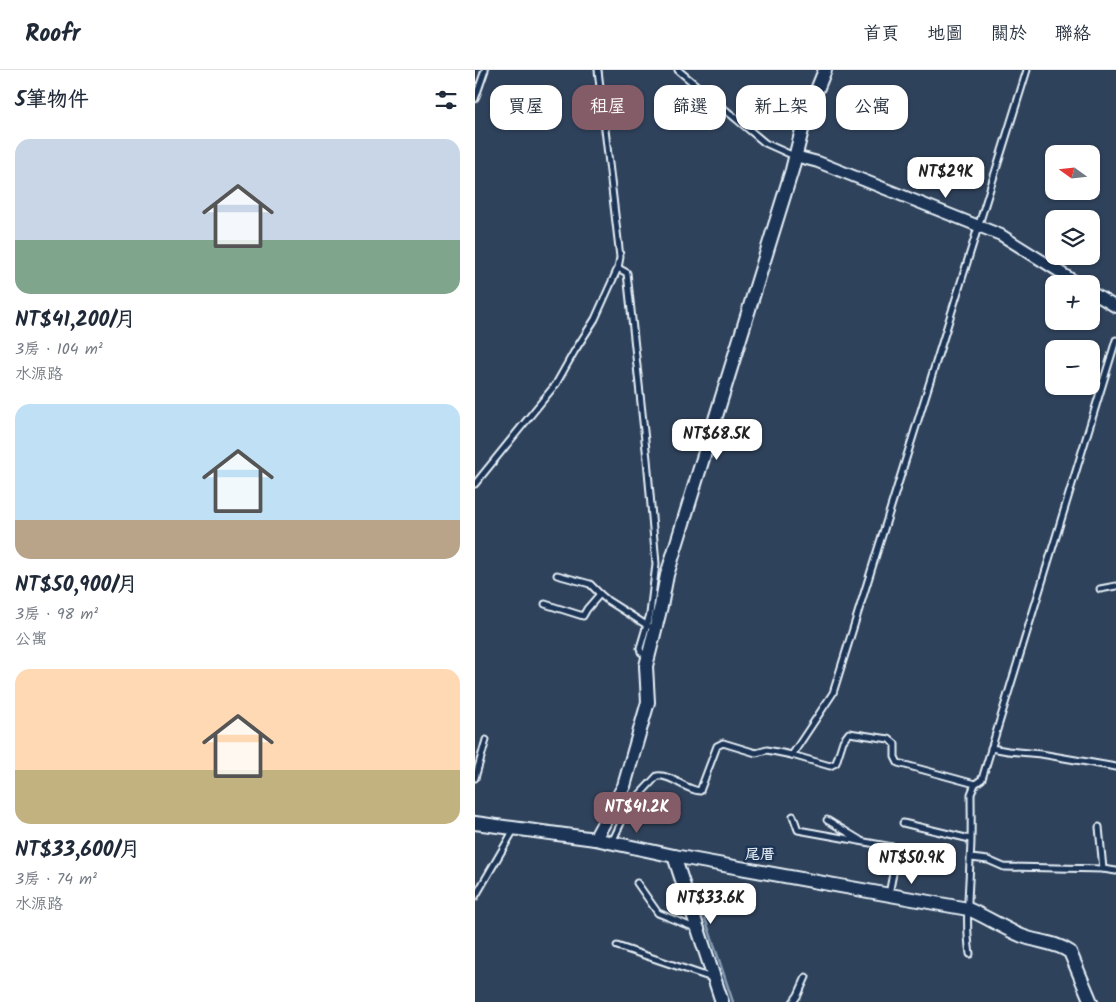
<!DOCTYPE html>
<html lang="zh-TW">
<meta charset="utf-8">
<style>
:root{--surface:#fff;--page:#f2f2f3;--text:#1f2937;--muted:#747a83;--line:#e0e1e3;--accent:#845c67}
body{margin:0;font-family:Kalam,"LXGW WenKai TC",sans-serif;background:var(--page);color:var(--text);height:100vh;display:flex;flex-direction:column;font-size:19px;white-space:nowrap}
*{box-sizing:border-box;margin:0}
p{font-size:16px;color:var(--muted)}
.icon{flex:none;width:28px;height:28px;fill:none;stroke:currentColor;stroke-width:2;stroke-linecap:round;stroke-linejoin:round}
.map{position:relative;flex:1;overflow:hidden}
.sheet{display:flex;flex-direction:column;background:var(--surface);width:475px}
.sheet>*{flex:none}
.top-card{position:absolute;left:15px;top:15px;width:475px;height:45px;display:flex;gap:10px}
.needle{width:32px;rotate:285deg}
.fabs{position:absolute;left:570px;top:75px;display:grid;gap:10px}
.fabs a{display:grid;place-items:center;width:55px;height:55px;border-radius:10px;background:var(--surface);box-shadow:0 1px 4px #0004;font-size:25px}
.price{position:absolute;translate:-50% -42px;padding:0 11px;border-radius:10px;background:#fff;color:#222;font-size:16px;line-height:32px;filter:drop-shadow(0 1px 2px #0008)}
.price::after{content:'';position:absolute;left:50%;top:30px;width:15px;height:11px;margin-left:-8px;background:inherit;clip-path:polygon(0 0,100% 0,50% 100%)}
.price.current{background:var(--accent);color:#fff}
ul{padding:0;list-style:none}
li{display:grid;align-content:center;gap:10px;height:265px;padding:0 15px}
li span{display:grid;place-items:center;height:155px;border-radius:15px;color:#555}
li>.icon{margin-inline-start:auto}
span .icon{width:90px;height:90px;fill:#fffc;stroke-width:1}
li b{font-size:21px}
h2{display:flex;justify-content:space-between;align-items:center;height:60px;padding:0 15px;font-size:21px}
.chip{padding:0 18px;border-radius:15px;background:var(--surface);box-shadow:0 1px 4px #0004;font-size:18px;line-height:45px}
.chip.current{background:var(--accent);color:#fff}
header{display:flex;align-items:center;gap:30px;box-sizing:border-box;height:70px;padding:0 25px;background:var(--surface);border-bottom:1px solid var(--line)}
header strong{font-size:24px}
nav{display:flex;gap:28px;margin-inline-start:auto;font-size:18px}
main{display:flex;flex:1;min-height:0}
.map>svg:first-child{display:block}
</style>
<header>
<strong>Roofr</strong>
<nav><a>首頁</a><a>地圖</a><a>關於</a><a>聯絡</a></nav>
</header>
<main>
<section class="sheet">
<h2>5筆物件<svg class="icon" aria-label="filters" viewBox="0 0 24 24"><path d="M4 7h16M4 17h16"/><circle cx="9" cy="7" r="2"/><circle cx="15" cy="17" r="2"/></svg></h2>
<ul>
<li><span style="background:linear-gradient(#c9d6e8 65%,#7fa58c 0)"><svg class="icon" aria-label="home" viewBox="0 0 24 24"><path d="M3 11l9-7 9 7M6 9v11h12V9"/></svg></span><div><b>NT$41,200/月</b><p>3房 · 104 m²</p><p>水源路</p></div></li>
<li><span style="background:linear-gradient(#bfe0f5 75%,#b9a48a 0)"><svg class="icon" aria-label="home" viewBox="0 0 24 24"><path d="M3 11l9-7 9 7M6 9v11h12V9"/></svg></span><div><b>NT$50,900/月</b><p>3房 · 98 m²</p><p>公寓</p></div></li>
<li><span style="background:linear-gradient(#ffd9b3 65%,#c2b280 0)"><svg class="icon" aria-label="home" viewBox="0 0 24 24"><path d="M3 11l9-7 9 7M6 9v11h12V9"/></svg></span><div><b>NT$33,600/月</b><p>3房 · 74 m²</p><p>水源路</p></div></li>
</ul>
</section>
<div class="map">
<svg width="641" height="932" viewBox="0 0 641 932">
<rect width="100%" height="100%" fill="#2f425b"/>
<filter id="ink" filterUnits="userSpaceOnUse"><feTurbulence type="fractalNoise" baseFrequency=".02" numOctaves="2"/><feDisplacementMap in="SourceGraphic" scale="10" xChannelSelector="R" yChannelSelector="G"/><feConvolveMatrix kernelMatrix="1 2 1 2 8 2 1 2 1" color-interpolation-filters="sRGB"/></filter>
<g filter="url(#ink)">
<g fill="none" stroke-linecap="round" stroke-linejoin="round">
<polyline stroke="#859db5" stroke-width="2.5" points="220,818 258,932"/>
<g stroke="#e8f1f8" stroke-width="9">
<g id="service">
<polyline points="203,0 290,73 319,86"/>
<polyline points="0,29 10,0"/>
<polyline points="143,198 152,203 172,389 181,494 175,544 165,578 166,582 173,587"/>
<polyline points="0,414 81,314 99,282 120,249 143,198 145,187 123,0"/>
<polyline points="82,505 115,514 125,524"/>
<polyline points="625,519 641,516"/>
<polyline points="70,534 108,546 112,539 125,524 132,530 173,556"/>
<polyline points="516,678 533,681 566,684 641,697"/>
<polyline points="317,685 358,623 552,0"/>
<polyline points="0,708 11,670"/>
<polyline points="318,746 323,760 423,778 414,824"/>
<polyline points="352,750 385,770"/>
<polyline points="428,753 495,769"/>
<polyline points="624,757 628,799"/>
<path d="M 137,772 L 154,736 L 182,706 C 196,704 210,720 225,721 L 242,676 L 248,673 L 281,683 L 292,680 L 317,685 L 355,696 L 361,693 L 368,671 L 374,663 L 414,669 L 420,674 L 420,687 L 423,693 L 500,714"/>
<polyline points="496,788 513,790 529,797 628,799 641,801"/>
<polyline points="162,813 183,843 220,858"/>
<polyline points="0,827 40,758"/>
<polyline points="142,876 237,908"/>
<path d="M 495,884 C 490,853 494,821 495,790 C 497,768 496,746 496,724 L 500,714 L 507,709 L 641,270"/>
<polyline points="318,932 323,925 331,907"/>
</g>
</g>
<g stroke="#e8f1f8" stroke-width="14">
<g id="minor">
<polyline points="320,86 343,92 526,165 604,214"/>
<polyline points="616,222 641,237"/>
</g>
</g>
<g stroke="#e8f1f8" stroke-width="16">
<g id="tertiary">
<path d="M 0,753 L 120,769 L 199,786 L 493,839 C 512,847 528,858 547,866 C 562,872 581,872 595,882 L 616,932"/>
<polyline points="120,769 149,716 173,632 171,596 186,536 192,505 317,100 329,52 350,0"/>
<polyline points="199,786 247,932"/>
</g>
</g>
<use href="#service" stroke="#1d3557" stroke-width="5"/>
<use href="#minor" stroke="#1d3557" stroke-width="10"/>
<use href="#tertiary" stroke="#1d3557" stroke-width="12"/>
</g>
</g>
<g text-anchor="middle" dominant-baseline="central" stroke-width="5" stroke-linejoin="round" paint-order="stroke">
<g font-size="15" font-weight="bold" fill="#e8f1f8" stroke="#1d3557">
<text x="285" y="785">尾厝</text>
</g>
</g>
</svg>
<div class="fabs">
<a><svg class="needle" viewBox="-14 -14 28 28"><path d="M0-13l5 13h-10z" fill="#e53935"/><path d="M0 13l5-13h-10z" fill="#747a83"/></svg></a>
<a><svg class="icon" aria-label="layers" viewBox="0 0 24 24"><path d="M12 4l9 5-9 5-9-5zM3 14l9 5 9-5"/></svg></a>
<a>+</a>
<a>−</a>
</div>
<b class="price" style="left:471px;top:129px">NT$29K</b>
<b class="price" style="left:242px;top:391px">NT$68.5K</b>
<b class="price current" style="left:162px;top:764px">NT$41.2K</b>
<b class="price" style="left:437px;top:815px">NT$50.9K</b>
<b class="price" style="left:236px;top:855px">NT$33.6K</b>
<div class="top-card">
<a class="chip">買屋</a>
<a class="chip current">租屋</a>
<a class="chip">篩選</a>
<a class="chip">新上架</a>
<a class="chip">公寓</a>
</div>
</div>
</main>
